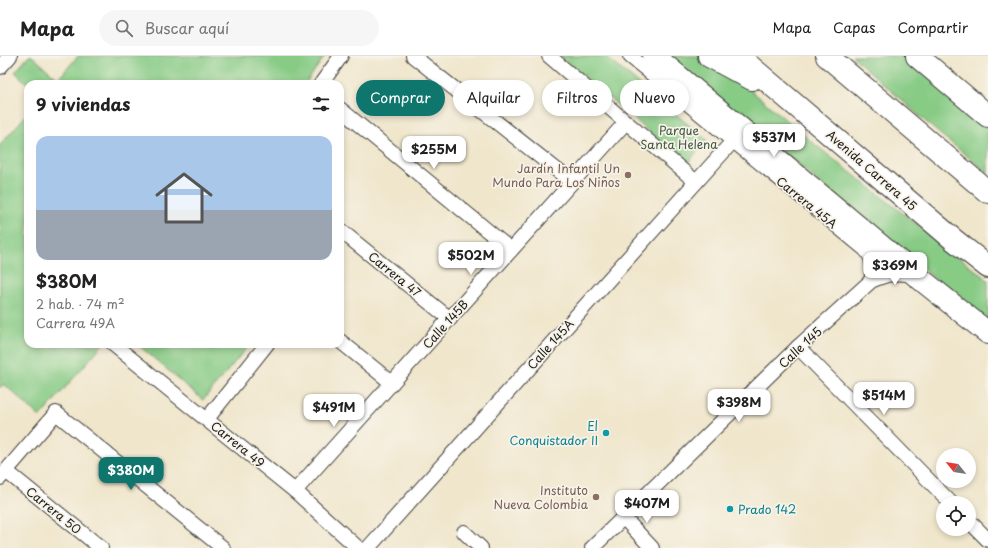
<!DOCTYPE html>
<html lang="es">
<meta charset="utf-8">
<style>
:root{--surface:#fff;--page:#f6f6f6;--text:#222;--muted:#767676;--line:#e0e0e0;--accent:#0f766e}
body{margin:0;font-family:"Playpen Sans",sans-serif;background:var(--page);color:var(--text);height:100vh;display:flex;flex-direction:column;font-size:15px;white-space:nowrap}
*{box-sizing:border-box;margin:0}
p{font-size:13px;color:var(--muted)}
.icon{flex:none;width:22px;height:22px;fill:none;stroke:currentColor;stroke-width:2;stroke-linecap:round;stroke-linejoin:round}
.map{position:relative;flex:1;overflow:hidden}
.side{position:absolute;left:24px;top:24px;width:320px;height:268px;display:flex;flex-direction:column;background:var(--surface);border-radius:12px;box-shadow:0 2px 6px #0003}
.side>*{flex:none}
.banner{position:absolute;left:356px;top:24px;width:380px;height:36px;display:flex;gap:8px}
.needle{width:26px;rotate:300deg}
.controls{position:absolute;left:936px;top:392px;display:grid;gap:8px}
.controls a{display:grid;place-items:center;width:40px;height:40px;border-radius:50%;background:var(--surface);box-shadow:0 2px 6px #0003;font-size:20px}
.price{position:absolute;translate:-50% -34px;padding:0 9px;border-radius:8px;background:#fff;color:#222;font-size:13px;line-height:26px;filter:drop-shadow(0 1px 2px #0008)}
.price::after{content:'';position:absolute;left:50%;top:24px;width:12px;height:9px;margin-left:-6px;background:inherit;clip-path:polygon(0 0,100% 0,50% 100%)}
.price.current{background:var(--accent);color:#fff}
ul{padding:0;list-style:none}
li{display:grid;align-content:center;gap:8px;height:212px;padding:0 12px}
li+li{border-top:1px solid var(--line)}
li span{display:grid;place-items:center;height:124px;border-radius:12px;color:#555}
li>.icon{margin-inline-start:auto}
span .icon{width:72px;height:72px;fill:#fffc;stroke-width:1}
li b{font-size:17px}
h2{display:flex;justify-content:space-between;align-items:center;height:48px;padding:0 12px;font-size:17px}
.pill{padding:0 14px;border-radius:18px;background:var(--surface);box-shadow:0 2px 6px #0003;font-size:14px;line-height:36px}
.pill.current{background:var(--accent);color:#fff}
header{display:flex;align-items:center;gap:24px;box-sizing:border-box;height:56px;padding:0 20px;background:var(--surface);border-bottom:1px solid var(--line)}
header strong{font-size:19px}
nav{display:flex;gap:22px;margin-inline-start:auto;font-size:14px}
.search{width:280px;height:36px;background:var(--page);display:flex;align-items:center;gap:10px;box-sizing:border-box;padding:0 14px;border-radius:22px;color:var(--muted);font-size:15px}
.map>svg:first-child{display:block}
</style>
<header>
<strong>Mapa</strong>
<div class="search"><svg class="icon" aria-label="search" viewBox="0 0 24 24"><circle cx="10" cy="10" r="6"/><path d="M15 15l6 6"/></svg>Buscar aquí</div>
<nav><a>Mapa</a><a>Capas</a><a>Compartir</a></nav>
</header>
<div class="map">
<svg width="988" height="492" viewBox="0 0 988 492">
<rect width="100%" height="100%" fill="#f7f3e8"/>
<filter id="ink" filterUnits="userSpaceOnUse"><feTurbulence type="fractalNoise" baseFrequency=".025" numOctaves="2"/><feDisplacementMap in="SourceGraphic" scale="8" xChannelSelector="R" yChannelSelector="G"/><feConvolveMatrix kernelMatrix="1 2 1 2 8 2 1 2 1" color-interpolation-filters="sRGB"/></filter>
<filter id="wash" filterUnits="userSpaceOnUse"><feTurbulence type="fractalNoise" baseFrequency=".012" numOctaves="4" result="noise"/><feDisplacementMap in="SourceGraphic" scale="16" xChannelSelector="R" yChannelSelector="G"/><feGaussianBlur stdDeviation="0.9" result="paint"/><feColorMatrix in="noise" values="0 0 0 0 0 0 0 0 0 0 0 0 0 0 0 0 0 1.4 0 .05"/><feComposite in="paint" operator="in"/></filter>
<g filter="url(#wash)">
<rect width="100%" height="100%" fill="#f0e6cc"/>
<g fill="#87cb85" stroke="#527450">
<polygon points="29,0 32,0 58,23 78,0 325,0 305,28 28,28 15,16"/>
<polygon points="560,0 605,0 707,84 687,108"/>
<polygon points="668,0 700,0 741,26 818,91 988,224 988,267"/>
<polygon points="852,0 905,0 988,71 988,117 934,73"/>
<polygon points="28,57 28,288 103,288 40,361 4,328 0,332 0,89"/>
<polygon points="137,288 250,288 203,344"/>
</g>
</g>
<g filter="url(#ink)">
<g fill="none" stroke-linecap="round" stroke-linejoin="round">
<g stroke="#3c3a36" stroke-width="16">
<g id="street">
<polyline points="413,0 572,126"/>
<polyline points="549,0 696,126"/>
<path d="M 630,0 L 865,193 C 874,203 874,212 871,225"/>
<polyline points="0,11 10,0"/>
<polyline points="321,28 341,0"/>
<polyline points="340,53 511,194"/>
<polyline points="340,174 450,263"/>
<polyline points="340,285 392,327"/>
<polyline points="114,289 295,435 358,492"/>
<polyline points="798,291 951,447"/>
<polyline points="207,363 267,288"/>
<polyline points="6,415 101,492"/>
<polyline points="0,422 56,357 223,492"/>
<polyline points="295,435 626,66"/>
<polyline points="624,462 652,492"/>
<polyline points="969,465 988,484"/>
<polyline points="464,476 481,492"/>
<polyline points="368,492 733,85"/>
<path d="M 592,492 L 798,291 L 871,225 C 886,218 899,215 914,220"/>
</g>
</g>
<g stroke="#3c3a36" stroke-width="24">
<g id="highway">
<polyline points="654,0 918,221 988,277"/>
<polyline points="709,0 752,23"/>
<polyline points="738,0 954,184 988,211"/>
<polyline points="827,0 988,136"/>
<polyline points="917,0 988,60"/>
</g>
</g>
<use href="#street" stroke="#fff" stroke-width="14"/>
<use href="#highway" stroke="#fff" stroke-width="22"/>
</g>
</g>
<g fill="#8d6e63" stroke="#f7f3e8" stroke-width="1.5">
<circle cx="628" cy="119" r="4"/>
<circle cx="596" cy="441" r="4"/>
</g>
<g fill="#0f9aa8" stroke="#f7f3e8" stroke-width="1.5">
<circle cx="606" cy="377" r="4"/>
<circle cx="730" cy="453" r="4"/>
</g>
<g text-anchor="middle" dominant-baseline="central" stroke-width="3.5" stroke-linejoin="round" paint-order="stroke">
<g font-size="12" fill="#415941" stroke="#f7f3e8">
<text x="679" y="74">Parque<tspan x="679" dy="14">Santa Helena</tspan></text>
</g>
<g font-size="12" fill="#785e54" stroke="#f7f3e8" text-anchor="end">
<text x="620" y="112">Jardín Infantil Un<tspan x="620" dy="14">Mundo Para Los Niños</tspan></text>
<text x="588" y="434">Instituto<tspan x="588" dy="14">Nueva Colombia</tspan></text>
</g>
<g font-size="12" fill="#1c1c1c" stroke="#f7f3e8">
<text transform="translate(872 114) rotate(41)">Avenida Carrera 45</text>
<text transform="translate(807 146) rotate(39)">Carrera 45A</text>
<text transform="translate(395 218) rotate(39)">Carrera 47</text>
<text transform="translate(445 268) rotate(-48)">Calle 145B</text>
<text transform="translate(550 288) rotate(-48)">Calle 145A</text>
<text transform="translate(800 291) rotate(-43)">Calle 145</text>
<text transform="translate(238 388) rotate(39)">Carrera 49</text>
<text transform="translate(54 454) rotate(39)">Carrera 50</text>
</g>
<g font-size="12" fill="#0d838f" stroke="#f7f3e8" text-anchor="end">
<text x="598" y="370">El<tspan x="598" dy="14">Conquistador II</tspan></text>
<text x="738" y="453" text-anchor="start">Prado 142</text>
</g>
</g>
</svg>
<div class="controls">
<a><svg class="needle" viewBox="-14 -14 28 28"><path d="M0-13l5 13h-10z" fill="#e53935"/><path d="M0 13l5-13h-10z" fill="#767676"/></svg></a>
<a><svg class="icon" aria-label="locate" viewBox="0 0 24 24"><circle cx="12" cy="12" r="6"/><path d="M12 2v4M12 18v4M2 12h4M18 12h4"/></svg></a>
</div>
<b class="price" style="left:774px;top:102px">$537M</b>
<b class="price" style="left:434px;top:114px">$255M</b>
<b class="price" style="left:471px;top:220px">$502M</b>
<b class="price" style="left:895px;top:230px">$369M</b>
<b class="price" style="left:884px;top:360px">$514M</b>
<b class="price" style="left:739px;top:367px">$398M</b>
<b class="price" style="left:334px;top:372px">$491M</b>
<b class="price current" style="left:131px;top:435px">$380M</b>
<b class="price" style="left:647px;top:468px">$407M</b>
<div class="banner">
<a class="pill current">Comprar</a>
<a class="pill">Alquilar</a>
<a class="pill">Filtros</a>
<a class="pill">Nuevo</a>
</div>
<section class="side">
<h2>9 viviendas<svg class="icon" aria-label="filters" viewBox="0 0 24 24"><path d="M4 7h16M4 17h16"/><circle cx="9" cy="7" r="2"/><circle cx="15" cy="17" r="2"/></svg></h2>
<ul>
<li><span style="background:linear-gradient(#a9c7e8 60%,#9aa5b1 0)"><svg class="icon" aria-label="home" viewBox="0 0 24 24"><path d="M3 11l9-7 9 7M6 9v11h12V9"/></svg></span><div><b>$380M</b><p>2 hab. · 74 m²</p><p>Carrera 49A</p></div></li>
</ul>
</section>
</div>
